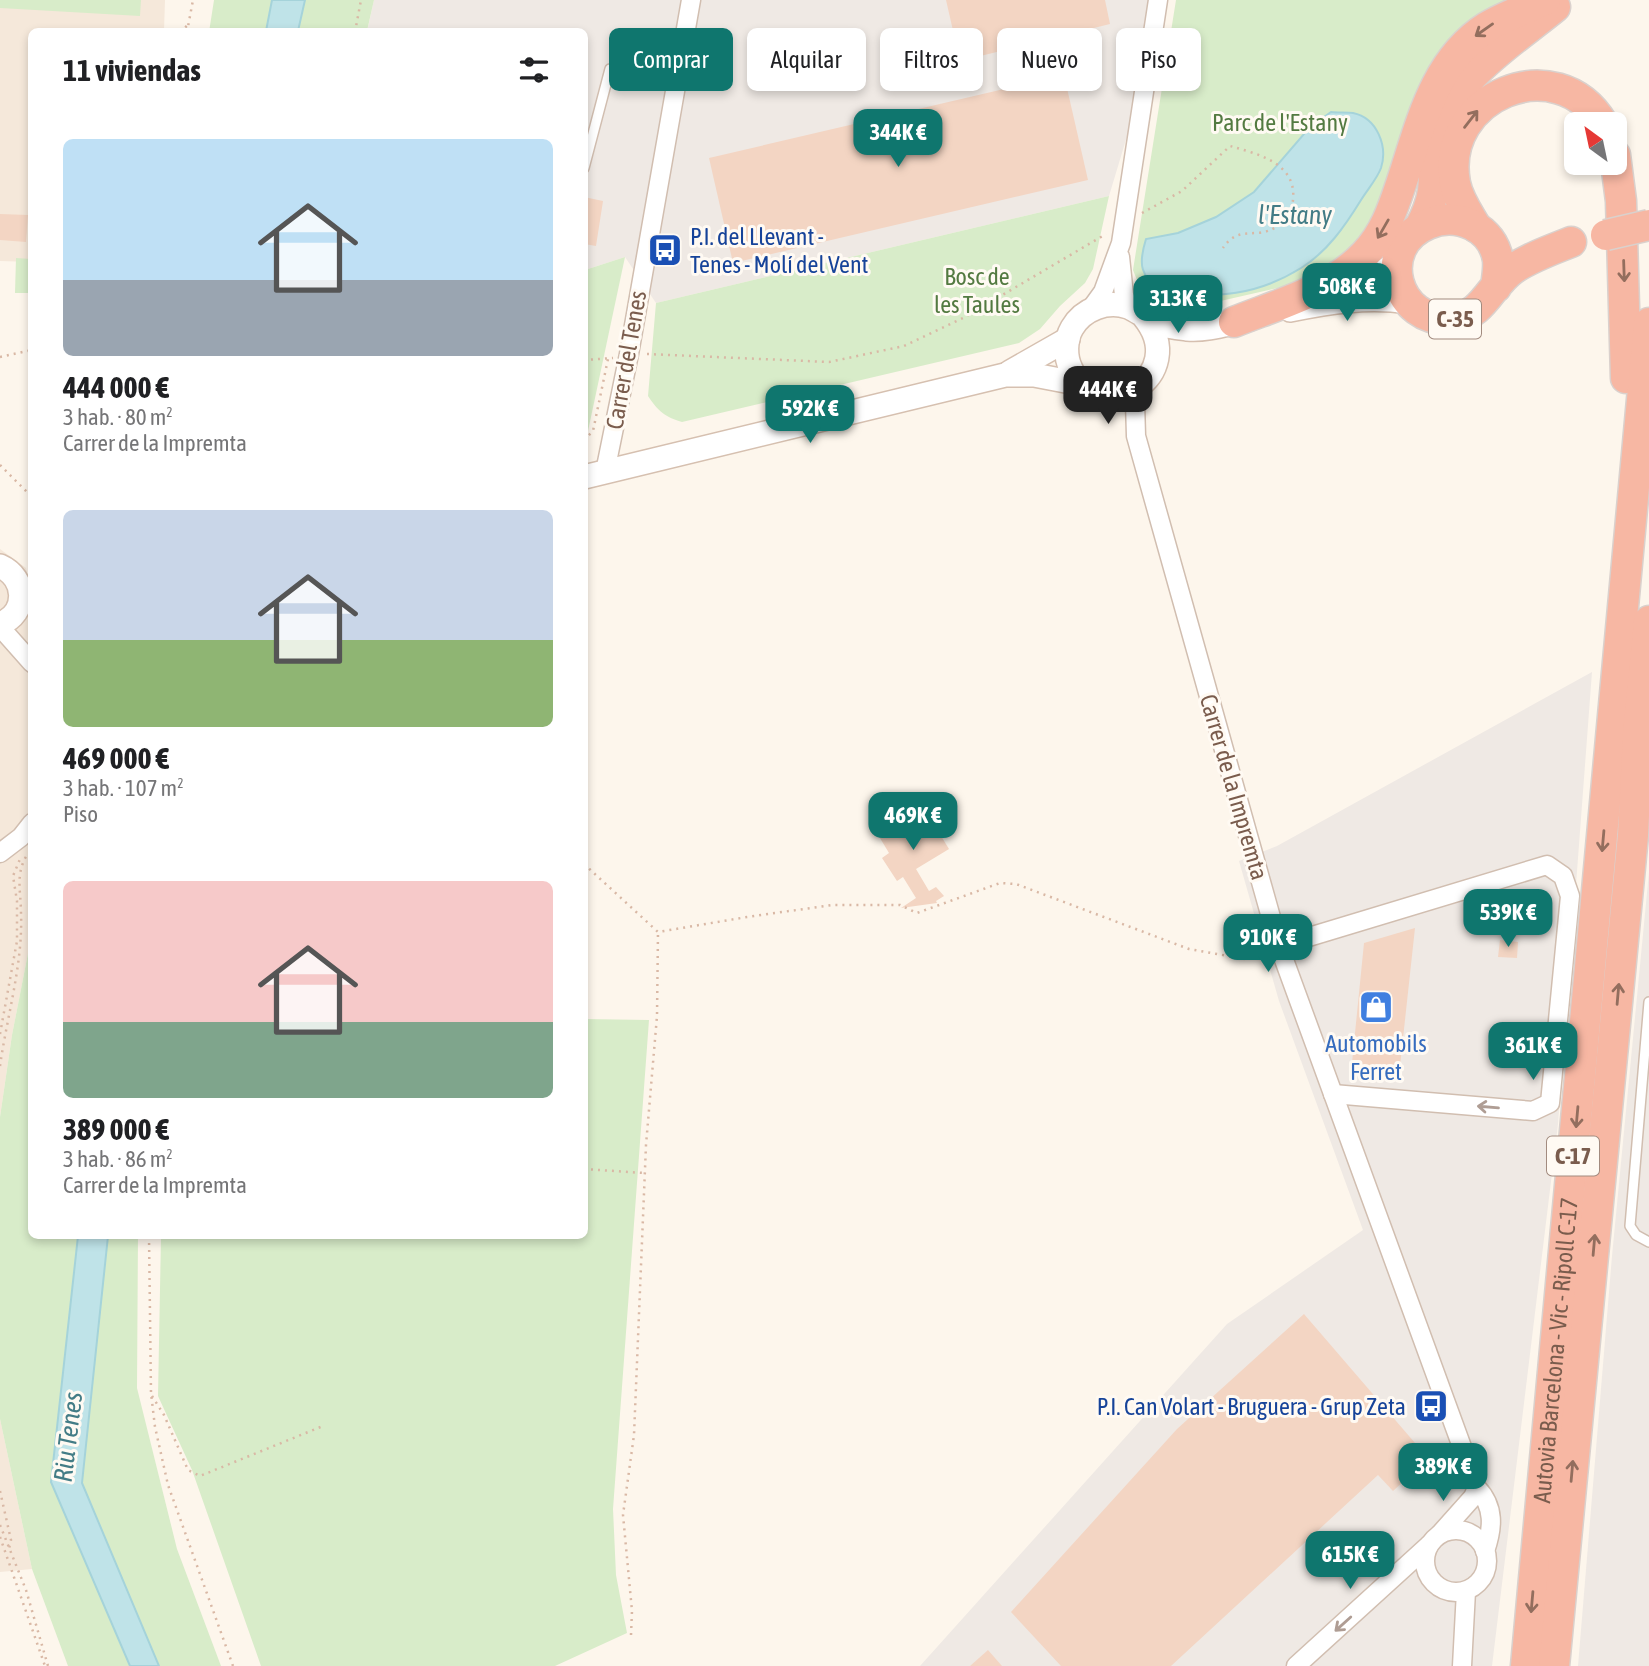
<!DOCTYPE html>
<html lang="es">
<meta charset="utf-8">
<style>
:root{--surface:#fff;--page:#f2f2f2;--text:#202124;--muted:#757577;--accent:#0f766e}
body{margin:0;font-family:"Asap Condensed",sans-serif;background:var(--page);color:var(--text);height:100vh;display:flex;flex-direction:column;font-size:26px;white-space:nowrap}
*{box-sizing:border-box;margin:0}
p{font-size:23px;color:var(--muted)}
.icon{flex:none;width:38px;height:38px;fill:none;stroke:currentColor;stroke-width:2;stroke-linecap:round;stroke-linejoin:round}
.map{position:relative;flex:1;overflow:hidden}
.details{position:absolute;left:28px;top:28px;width:560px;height:1211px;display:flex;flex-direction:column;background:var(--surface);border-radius:10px;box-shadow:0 4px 10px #0003}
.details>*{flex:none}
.guide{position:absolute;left:609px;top:28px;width:665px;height:63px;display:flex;gap:14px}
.needle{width:46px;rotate:327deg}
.tools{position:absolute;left:1564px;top:112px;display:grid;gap:14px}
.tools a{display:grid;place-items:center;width:63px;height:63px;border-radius:10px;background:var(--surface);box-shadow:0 4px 10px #0003;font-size:35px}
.price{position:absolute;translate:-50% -60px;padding:0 16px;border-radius:14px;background:var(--accent);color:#fff;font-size:23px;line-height:46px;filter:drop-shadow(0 2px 4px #0008)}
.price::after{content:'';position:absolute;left:50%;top:42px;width:21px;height:16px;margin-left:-10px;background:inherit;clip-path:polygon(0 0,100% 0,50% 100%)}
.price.selected{background:#222;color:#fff}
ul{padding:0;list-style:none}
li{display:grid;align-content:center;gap:14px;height:371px;padding:0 35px}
li span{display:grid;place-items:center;height:217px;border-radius:10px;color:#555}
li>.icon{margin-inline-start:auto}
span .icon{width:126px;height:126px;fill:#fffc;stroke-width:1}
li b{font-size:30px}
h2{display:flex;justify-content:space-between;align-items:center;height:84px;padding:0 35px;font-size:30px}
.pill{padding:0 24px;border-radius:10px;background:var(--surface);box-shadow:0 4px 10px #0003;font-size:24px;line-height:63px}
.pill.selected{background:var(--accent);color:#fff}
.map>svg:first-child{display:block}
</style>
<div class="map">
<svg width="1649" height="1666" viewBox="0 0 1649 1666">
<rect width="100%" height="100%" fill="#fdf6ec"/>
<g fill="#f5e8da">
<polygon points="0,0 165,0 164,31 32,32 31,262 0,261"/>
<polygon points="0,549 26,568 32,592 31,938 12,1035 0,1117"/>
<polygon points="0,1419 32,1569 0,1572"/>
</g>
<g fill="#efe9e4">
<polygon points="374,0 1168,0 1109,196 656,303 625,257 585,270 584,32 367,32"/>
<polygon points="1592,672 1558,1124 1492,1666 920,1666 1227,1324 1363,1230 1279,1001 1239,861 1277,846"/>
<polygon points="1649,872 1649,1666 1578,1666 1612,1256"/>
</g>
<g fill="#d8ecc9">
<polygon points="0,0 141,0 140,16 0,8"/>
<polygon points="214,0 272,0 266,31 209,32"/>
<polygon points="305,0 374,0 367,31 298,32"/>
<path d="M 1176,0 L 1524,0 L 1385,197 L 1362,238 L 1331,265 L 1299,283 L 1181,310 C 1151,306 1143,297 1133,270 Z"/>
<path d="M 1109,196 L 1093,269 L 1085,283 L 1060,306 L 1040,329 L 1019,343 L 682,422 C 665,417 658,411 648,396 L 656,303 Z"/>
<polygon points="625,257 588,431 585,433 585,270"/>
<polygon points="16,258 31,259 31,293 15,293"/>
<polygon points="31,938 32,1236 78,1236 51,1482 130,1666 68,1666 32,1569 0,1419 0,1117 12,1035"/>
<polygon points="585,1019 649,1020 613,1509 616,1575 627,1633 555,1666 261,1666 192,1470 158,1396 161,1236 584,1236"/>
<polygon points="108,1236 138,1236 137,1388 177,1549 221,1666 159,1666 82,1483"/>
</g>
<g fill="#bfe3e8" stroke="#a5d3da" stroke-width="2">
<polygon points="272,0 305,0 298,31 266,31"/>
<path d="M 1331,112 C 1338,113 1346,112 1353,113 C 1377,118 1388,146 1381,168 C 1377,179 1367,190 1361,200 C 1345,226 1327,252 1301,268 C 1253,298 1215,296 1161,295 C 1142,273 1137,268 1146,239 L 1178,233 L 1216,217 L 1254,192 L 1310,127 Z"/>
<polygon points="78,1236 108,1236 82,1483 159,1666 130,1666 51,1482"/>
</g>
<g fill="#f3d5c3">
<polygon points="946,0 1105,0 1110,24 960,61"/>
<polygon points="1064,75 1088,180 733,263 709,158"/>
<polygon points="584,197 603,201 596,246 584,244"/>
<polygon points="0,214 28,215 26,242 0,240"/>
<polygon points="922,805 949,849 916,869 929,891 936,887 944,896 936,901 937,903 901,908 916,898 903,877 897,881 882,858 889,853 877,833"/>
<polygon points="1415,928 1400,1066 1386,1066 1384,1080 1364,1078 1364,1065 1352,1063 1364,943"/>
<polygon points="1500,940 1518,942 1517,958 1498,957"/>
<polygon points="1304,1314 1415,1443 1421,1465 1393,1491 1378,1475 1171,1666 1061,1666 1011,1612 1177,1429"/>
<polygon points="988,1650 1002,1666 970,1666"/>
</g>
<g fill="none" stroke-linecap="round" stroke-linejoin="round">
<g stroke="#d1beb0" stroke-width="12">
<g id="lane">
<polyline points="584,168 610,69"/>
<polyline points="1649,1002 1630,1226 1636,1235 1649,1242"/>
</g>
</g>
<g stroke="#d1beb0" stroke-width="21">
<g id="street">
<polyline points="1120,257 1124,295 1129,308"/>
<polyline points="1090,310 1103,292 1121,243 1158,0"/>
<path d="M 1144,383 L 1135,402 L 1136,436 L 1279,946 L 1477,1488 C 1495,1507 1493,1528 1485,1551"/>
<polyline points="605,472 629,354 691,0"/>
<polyline points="0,627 32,663"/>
<polyline points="0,853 21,837 32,823"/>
<polyline points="1279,946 1547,865 1563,876 1570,896 1550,1103 1533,1111 1333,1094"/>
<circle cx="1456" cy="1561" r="31"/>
<polyline points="1440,1534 1473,1497 1477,1488"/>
<polyline points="1296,1666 1429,1545"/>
<polyline points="1462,1666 1466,1591"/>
</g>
</g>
<g stroke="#d6c0b0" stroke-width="26">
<g id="secondary">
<polyline points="1339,296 1367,283 1397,262"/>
<path d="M 1290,310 C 1329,302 1368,296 1408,302"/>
<path d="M 1144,317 C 1192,376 1099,430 1071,369 C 1065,357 1065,340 1072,328 C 1083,309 1107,300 1128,307 C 1139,312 1149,320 1161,324 C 1169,327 1179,328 1187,329 C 1208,331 1229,323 1250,319"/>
<polyline points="1010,372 1068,339"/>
<polyline points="584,477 1005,375 1034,375 1081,384"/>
<path d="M 0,566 C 27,578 28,613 0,624"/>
</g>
</g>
<g stroke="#dad1cd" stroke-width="33">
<g id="highway">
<polyline points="1615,155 1621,201 1626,378"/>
<path d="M 1420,227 C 1426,216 1431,204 1433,191 C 1435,173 1433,155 1438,137 C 1452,77 1510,44 1555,7"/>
<path d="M 1476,227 C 1468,213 1458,199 1455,183 C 1439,96 1557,47 1603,124"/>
<path d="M 1496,287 C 1497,278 1499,269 1498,260 C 1493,228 1458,211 1428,224 C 1374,246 1395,325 1453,319 C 1483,316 1491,284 1513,269 C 1531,257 1551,250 1571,242"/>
<path d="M 1234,322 C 1279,304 1331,290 1365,254 C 1386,232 1394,205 1403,178 C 1421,123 1435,60 1487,27 C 1505,16 1526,9 1545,0"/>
<path id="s1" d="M 1526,1666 L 1649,323"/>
<polyline points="1554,1666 1633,835 1638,734 1649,621"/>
</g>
</g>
<g stroke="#d9b8a5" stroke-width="2.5" stroke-dasharray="2 5" stroke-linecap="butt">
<polyline points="180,32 189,24"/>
<polyline points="187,32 193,0"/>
<polyline points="355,32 361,0"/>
<path d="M 1142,213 L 1182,191 L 1230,146 C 1258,154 1297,163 1293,200 C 1292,211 1285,221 1276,227 C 1256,240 1239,224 1223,248"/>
<polyline points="647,354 829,362 904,346 965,317 1106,234"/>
<polyline points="0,357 32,350"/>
<polyline points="584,360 613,358"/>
<polyline points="584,440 593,431 608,359"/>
<polyline points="0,465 32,497"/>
<polyline points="584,864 658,932 747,917 832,905 900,905 917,913 1000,883 1016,884 1189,949 1245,959 1262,952"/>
<polyline points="0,1034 17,941 17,901 13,876 20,859"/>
<path d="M 0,1066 C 7,1016 23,964 21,913 C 21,892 15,874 27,855"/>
<polyline points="584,1169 644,1173"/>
<polyline points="149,1236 151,1393 155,1427 168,1485 233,1666"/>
<polyline points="152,1396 164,1415 188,1470 200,1476 323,1426"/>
<polyline points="0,1491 11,1540 9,1549"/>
<polyline points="0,1525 26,1590 48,1666"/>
<polyline points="0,1537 45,1666"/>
<polyline points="631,1635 632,1611 623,1515 634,1435 646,1145 657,1016 658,932"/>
</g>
<use href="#lane" stroke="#fff" stroke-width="9"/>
<use href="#street" stroke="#fff" stroke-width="18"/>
<use href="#secondary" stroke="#fff" stroke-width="23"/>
<use href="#highway" stroke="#f7b7a3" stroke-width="30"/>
<g stroke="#dad1cd" stroke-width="33" stroke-linecap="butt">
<polyline id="highway-bridge" points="1606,235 1649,225"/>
</g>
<use href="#highway-bridge" stroke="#f7b7a3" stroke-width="30"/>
</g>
<defs><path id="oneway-shaft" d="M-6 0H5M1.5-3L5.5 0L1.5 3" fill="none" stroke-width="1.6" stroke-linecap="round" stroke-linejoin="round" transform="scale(1.75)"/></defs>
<g stroke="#936e5e">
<use href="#oneway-shaft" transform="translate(1484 30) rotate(145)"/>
<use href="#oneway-shaft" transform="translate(1471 119) rotate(-52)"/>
<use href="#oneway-shaft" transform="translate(1383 229) rotate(120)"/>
<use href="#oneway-shaft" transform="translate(1624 271) rotate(88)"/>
<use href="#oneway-shaft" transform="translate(1603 841) rotate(95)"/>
<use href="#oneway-shaft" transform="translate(1618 994) rotate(-85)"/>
<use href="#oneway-shaft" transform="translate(1577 1117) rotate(95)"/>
<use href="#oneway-shaft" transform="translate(1594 1245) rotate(-85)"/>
<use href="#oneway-shaft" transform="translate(1572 1471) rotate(-85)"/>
<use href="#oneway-shaft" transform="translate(1532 1602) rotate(95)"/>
</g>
<g stroke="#af9d94">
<use href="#oneway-shaft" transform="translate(1488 1107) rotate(-175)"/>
<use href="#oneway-shaft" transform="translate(1343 1624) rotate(138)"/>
</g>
<defs>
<g id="bus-square" transform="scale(1.75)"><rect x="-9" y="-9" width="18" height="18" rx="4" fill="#1a4fb4" stroke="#fffaf3"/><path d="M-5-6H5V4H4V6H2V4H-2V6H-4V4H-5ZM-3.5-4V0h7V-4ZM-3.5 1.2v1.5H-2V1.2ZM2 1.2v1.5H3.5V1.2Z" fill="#fff"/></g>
<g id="shop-square" transform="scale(1.75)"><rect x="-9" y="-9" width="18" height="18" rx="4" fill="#3f7fe0" stroke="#fffaf3"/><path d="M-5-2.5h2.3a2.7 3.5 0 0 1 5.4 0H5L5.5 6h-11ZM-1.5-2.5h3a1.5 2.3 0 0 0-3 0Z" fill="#fff"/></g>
</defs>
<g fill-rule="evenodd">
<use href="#bus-square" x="665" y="250"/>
<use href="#shop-square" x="1376" y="1007"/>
<use href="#bus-square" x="1431" y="1406"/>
</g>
<g text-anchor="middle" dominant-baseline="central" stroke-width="6" stroke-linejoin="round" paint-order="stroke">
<g fill="#fffaf3" stroke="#a28b7f" stroke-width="2">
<rect x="1429" y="299.5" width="52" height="39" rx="5"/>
<rect x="1547" y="1136.5" width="52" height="39" rx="5"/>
</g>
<g font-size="23" font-weight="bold" fill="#7a5c4d">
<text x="1455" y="319">C-35</text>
<text x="1573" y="1156">C-17</text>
</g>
<g font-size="24" fill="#537a41" stroke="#fffaf3">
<text x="1280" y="122">Parc de l'Estany</text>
<text x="977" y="276">Bosc de<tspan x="977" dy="28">les Taules</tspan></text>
</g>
<g font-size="24" fill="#164399" stroke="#fffaf3" text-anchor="start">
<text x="690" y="236">P.I. del Llevant -<tspan x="690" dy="28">Tenes - Molí del Vent</tspan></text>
<text x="1406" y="1406" text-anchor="end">P.I. Can Volart - Bruguera - Grup Zeta</text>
</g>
<g font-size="24" fill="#7a5c4d" stroke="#fffaf3">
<text transform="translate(626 360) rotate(-80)">Carrer del Tenes</text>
<text transform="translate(1234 787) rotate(74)">Carrer de la Impremta</text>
<text stroke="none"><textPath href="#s1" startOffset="317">Autovia Barcelona - Vic - Ripoll C-17</textPath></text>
</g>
<g font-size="24" fill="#366cbe" stroke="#fffaf3">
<text x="1376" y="1043">Automobils<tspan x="1376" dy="28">Ferret</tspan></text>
</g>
<g font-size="26" font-style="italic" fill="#437c86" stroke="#fffaf3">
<text x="1295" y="215">l'Estany</text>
<text transform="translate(68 1437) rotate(-83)">Riu Tenes</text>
</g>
</g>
</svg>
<div class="tools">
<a><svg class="needle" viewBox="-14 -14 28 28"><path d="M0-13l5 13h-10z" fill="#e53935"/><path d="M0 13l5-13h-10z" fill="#757577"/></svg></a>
</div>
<b class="price" style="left:898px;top:169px">344K €</b>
<b class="price" style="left:1347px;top:323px">508K €</b>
<b class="price" style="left:1178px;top:335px">313K €</b>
<b class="price selected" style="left:1108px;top:426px">444K €</b>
<b class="price" style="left:810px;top:445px">592K €</b>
<b class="price" style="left:913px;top:852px">469K €</b>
<b class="price" style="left:1508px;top:949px">539K €</b>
<b class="price" style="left:1268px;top:974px">910K €</b>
<b class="price" style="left:1533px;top:1082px">361K €</b>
<b class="price" style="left:1443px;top:1503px">389K €</b>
<b class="price" style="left:1350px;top:1591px">615K €</b>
<div class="guide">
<a class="pill selected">Comprar</a>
<a class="pill">Alquilar</a>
<a class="pill">Filtros</a>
<a class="pill">Nuevo</a>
<a class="pill">Piso</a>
</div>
<section class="details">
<h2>11 viviendas<svg class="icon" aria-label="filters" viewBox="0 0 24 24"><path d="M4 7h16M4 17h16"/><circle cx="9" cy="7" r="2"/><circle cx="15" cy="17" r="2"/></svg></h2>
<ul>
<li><span style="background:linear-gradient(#bfe0f5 65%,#9aa5b1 0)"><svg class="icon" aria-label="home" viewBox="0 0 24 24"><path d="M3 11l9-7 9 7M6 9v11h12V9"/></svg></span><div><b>444 000 €</b><p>3 hab. · 80 m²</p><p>Carrer de la Impremta</p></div></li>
<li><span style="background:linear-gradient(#c9d6e8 60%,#8fb573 0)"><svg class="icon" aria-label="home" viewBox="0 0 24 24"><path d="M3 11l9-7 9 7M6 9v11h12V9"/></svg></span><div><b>469 000 €</b><p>3 hab. · 107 m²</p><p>Piso</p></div></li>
<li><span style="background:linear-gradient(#f6c9c9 65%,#7fa58c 0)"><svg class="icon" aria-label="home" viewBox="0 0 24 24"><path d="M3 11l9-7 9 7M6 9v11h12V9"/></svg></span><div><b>389 000 €</b><p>3 hab. · 86 m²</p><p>Carrer de la Impremta</p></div></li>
</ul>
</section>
</div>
